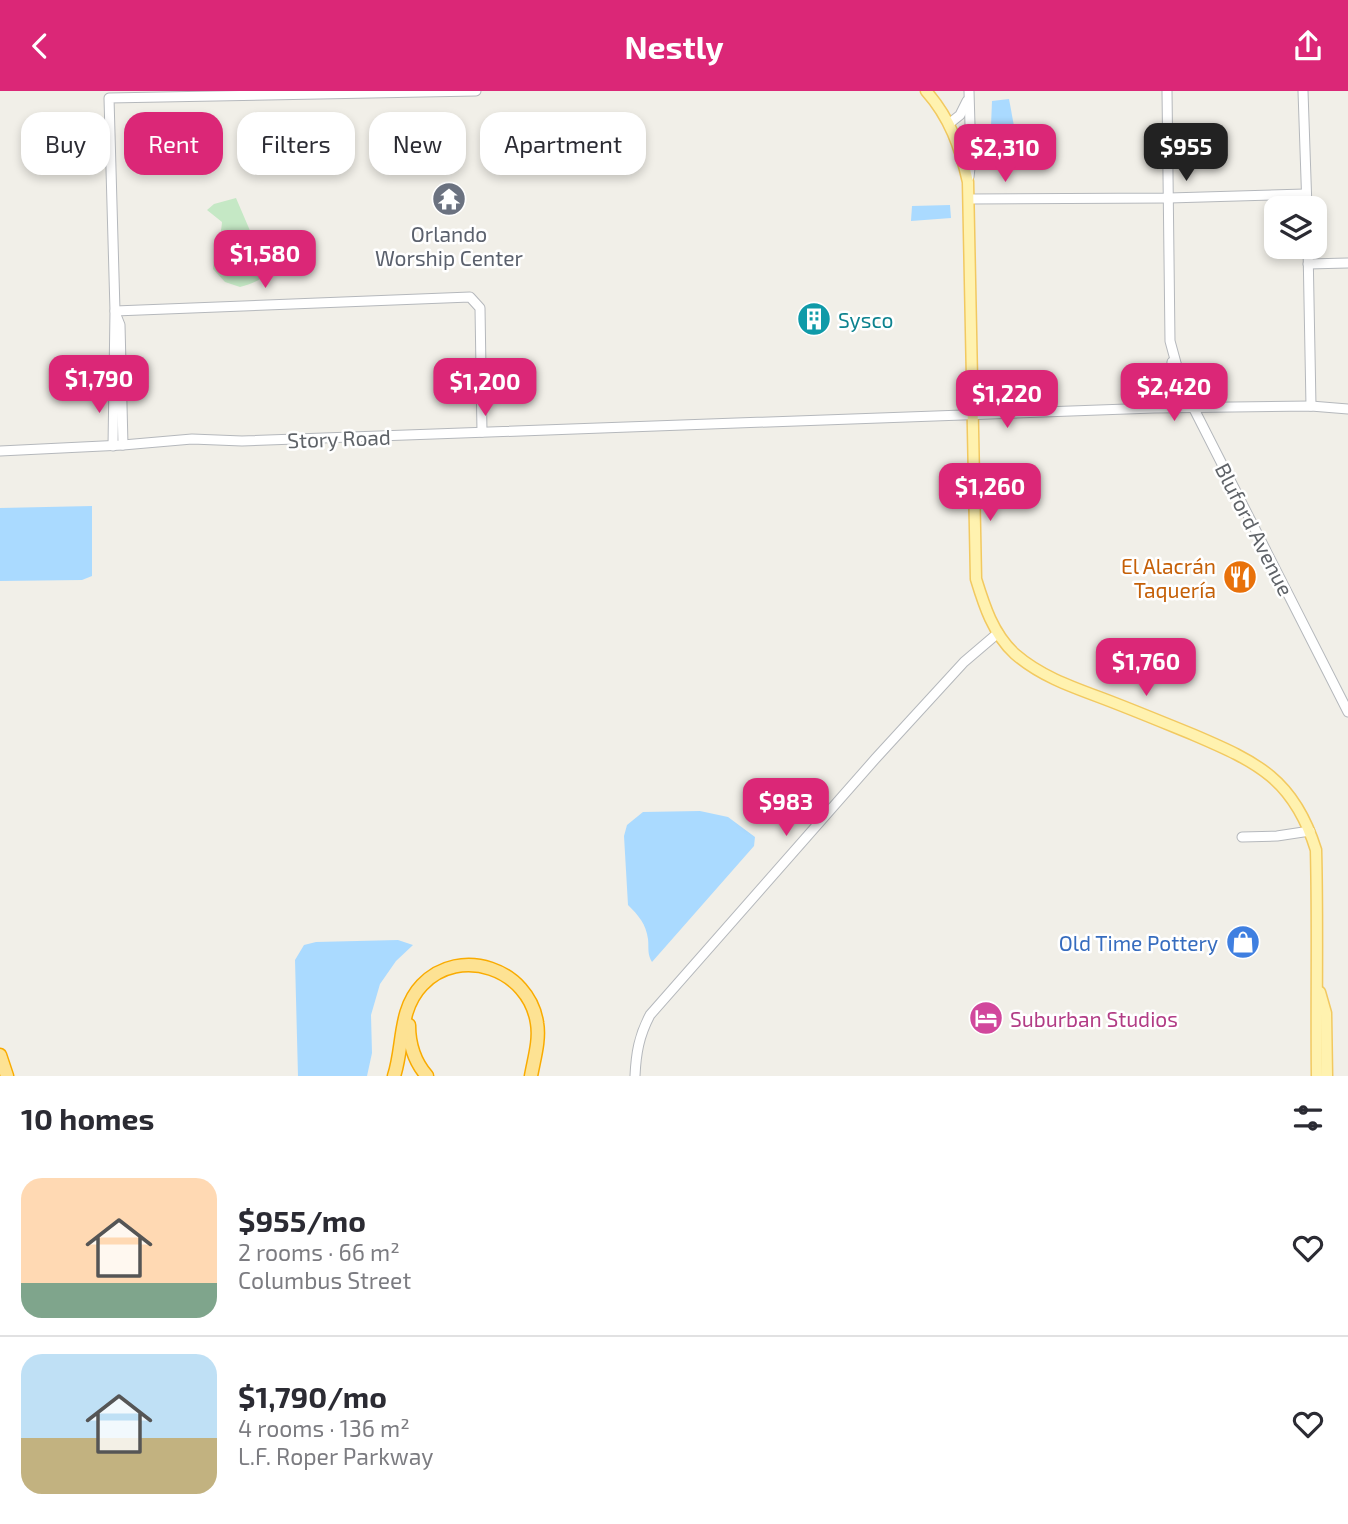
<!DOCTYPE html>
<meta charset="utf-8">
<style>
:root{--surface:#fff;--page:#f7f7f7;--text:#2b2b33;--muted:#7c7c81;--line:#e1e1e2;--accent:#db2777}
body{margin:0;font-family:"Exo 2",sans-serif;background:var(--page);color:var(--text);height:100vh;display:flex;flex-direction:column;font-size:26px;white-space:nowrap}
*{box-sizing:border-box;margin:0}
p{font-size:23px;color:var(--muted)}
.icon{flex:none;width:38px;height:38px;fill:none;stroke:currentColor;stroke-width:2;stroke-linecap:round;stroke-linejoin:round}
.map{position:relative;height:985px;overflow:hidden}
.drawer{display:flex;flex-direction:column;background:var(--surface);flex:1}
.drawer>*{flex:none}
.top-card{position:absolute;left:21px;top:21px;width:700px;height:63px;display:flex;gap:14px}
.controls{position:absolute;left:1264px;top:105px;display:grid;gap:14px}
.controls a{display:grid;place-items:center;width:63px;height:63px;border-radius:14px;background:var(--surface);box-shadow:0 4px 10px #0003;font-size:35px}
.price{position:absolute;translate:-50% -60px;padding:0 16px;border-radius:14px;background:var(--accent);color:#fff;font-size:23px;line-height:46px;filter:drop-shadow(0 2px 4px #0008)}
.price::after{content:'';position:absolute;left:50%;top:42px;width:21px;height:16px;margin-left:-10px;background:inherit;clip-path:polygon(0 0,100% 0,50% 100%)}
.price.selected{background:#222;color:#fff}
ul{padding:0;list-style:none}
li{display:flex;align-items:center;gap:21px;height:175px;padding:0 21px}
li+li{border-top:2px solid var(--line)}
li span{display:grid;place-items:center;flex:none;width:196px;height:140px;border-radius:21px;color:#555}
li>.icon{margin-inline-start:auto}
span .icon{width:84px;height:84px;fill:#fffc;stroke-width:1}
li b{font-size:30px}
h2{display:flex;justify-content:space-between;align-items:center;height:84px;padding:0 21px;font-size:30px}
.pill{padding:0 24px;border-radius:21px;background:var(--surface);box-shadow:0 4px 10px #0003;font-size:24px;line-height:63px}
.pill.selected{background:var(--accent);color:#fff}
header{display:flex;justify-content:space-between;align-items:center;height:91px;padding:0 21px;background:var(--accent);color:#fff;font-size:32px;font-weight:700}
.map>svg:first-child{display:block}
</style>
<header><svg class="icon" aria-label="back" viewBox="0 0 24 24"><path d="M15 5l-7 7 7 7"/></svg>Nestly<svg class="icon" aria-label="share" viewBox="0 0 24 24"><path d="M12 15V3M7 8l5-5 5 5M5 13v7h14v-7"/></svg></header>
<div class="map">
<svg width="1348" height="985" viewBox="0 0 1348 985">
<rect width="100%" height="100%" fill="#f1efe8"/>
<path fill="#c5e8c5" d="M 236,107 L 251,142 L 274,163 C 274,184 258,191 240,196 L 225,191 L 213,178 C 214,162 221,147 222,131 L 207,119 L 214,113 Z"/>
<g fill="#aadaff">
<polygon points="1009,8 1014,35 991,35 992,10"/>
<polygon points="950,114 951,127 911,130 912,115"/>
<polygon points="92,415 92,485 82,489 0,490 0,417"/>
<path d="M 700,720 L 728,726 L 755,746 L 754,755 L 652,871 C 647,863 649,857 648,848 C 646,833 639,825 628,814 L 624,745 L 627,734 L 643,721 Z"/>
<polygon points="398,849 413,854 396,870 380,893 371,924 372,962 367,985 298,985 295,869 304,854 316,851"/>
</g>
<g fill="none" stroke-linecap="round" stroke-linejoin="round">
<g stroke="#b5b8bc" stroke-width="11">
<g id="minor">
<polyline points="1167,0 1170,250 1179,283 1193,316 1348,621"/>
<polyline points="1303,0 1307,117"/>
<polyline points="950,32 960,24 967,10"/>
<polyline points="969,86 971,68 969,0"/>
<polyline points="970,108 1169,107 1305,103"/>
<polyline points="1308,156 1311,315"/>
<polyline points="1308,173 1348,172"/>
<polyline points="115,220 470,206 480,217 482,341"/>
<polyline points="116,224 120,234 123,354"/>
<polyline points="1155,316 1169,305 1172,271"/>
<polyline points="113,355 115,220 109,7 476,0"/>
<polyline points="0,360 123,354 192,348 242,350 1154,317 1311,315 1348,318"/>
<polyline points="1242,746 1277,745 1310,740"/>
<path d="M 635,985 C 636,962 639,945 650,924 L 876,667 L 964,571 L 998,542"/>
</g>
</g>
<g stroke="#f2c960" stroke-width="13">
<g id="major">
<path d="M 926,0 C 950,27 960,56 968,91 L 976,488 C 984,514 993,543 1015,563 C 1039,584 1069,595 1099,606 C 1131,618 1162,631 1194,644 C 1257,671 1294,688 1316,759 C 1318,835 1316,910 1317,985"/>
<polyline points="1320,901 1326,922 1327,985"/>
</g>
</g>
<g stroke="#f9ab00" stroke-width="15">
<g id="highway">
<path d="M 409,934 C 409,953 414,970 427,985"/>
<polyline points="0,964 7,985"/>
<path d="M 394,985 C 404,955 398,919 422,894 C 460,854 529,878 537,932 C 540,949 534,968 531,985"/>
</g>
</g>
<use href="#minor" stroke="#fff" stroke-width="9"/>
<use href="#major" stroke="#fff2af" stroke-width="10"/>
<use href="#highway" stroke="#fde293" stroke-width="12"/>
</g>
<defs>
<g id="temple-disc" transform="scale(1.75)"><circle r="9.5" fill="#6b7280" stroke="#fff"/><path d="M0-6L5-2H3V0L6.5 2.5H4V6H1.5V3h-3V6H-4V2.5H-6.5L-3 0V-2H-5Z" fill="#fff"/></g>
<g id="building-disc" transform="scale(1.75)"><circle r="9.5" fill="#0f9aa8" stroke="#fff"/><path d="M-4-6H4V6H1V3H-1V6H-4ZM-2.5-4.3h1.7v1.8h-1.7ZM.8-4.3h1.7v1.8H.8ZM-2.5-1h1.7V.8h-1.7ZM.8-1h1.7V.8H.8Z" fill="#fff"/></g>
<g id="restaurant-disc" transform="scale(1.75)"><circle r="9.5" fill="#e8710a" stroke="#fff"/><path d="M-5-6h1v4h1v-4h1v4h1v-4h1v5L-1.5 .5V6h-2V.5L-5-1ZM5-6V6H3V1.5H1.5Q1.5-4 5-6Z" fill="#fff"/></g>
<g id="shop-disc" transform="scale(1.75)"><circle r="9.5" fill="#3f7fe0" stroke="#fff"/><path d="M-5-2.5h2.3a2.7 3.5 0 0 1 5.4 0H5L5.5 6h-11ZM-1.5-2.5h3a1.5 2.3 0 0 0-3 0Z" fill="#fff"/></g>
<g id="hotel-disc" transform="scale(1.75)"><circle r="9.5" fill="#d1479c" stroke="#fff"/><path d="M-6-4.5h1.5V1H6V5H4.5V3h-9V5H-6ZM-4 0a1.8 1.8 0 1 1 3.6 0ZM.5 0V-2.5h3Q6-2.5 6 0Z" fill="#fff"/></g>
</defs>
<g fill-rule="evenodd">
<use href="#temple-disc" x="449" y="108"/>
<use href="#building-disc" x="814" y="228"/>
<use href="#restaurant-disc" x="1240" y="486"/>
<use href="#shop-disc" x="1243" y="851"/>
<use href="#hotel-disc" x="986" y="927"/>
</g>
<g text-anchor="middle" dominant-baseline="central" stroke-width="5" stroke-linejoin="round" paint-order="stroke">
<g font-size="21" fill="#5b616d" stroke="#fff">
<text x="449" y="142">Orlando<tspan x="449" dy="24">Worship Center</tspan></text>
</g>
<g font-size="21" fill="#0d838f" stroke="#fff" text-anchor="start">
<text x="838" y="228">Sysco</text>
</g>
<g font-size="21" fill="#5f6368" stroke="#fff">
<text transform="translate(339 347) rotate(-2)">Story Road</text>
<text transform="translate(1255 438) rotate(63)">Bluford Avenue</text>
</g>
<g font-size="21" fill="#c56008" stroke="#fff" text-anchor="end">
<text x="1216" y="474">El Alacrán<tspan x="1216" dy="24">Taquería</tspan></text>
</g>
<g font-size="21" fill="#366cbe" stroke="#fff" text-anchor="end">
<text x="1218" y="851">Old Time Pottery</text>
</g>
<g font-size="21" fill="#b23c85" stroke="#fff" text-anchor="start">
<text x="1010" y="927">Suburban Studios</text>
</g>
</g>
</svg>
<div class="controls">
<a><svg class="icon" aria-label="layers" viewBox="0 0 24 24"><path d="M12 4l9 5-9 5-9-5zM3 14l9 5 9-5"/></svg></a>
</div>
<b class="price selected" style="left:1186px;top:92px">$955</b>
<b class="price" style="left:1005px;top:93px">$2,310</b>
<b class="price" style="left:265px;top:199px">$1,580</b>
<b class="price" style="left:99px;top:324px">$1,790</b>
<b class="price" style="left:485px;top:327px">$1,200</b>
<b class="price" style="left:1174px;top:332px">$2,420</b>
<b class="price" style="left:1007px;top:339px">$1,220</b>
<b class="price" style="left:990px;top:432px">$1,260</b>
<b class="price" style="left:1146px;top:607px">$1,760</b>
<b class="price" style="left:786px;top:747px">$983</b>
<div class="top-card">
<a class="pill">Buy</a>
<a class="pill selected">Rent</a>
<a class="pill">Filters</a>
<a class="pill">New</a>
<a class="pill">Apartment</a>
</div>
</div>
<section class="drawer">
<h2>10 homes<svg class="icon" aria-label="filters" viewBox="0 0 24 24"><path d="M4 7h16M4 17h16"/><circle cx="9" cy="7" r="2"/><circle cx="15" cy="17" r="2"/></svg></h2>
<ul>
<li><span style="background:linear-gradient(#ffd9b3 75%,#7fa58c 0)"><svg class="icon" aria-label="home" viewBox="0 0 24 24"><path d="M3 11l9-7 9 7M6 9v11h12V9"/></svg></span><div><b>$955/mo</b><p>2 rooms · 66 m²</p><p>Columbus Street</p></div><svg class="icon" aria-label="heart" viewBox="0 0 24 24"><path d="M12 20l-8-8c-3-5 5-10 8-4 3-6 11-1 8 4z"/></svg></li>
<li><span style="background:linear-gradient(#bfe0f5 60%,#c2b280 0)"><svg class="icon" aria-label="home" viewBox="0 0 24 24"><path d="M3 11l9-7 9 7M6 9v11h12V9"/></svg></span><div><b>$1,790/mo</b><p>4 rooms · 136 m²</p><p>L.F. Roper Parkway</p></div><svg class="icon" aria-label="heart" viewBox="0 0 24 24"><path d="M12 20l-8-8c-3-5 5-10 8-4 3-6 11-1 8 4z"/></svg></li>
</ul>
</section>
